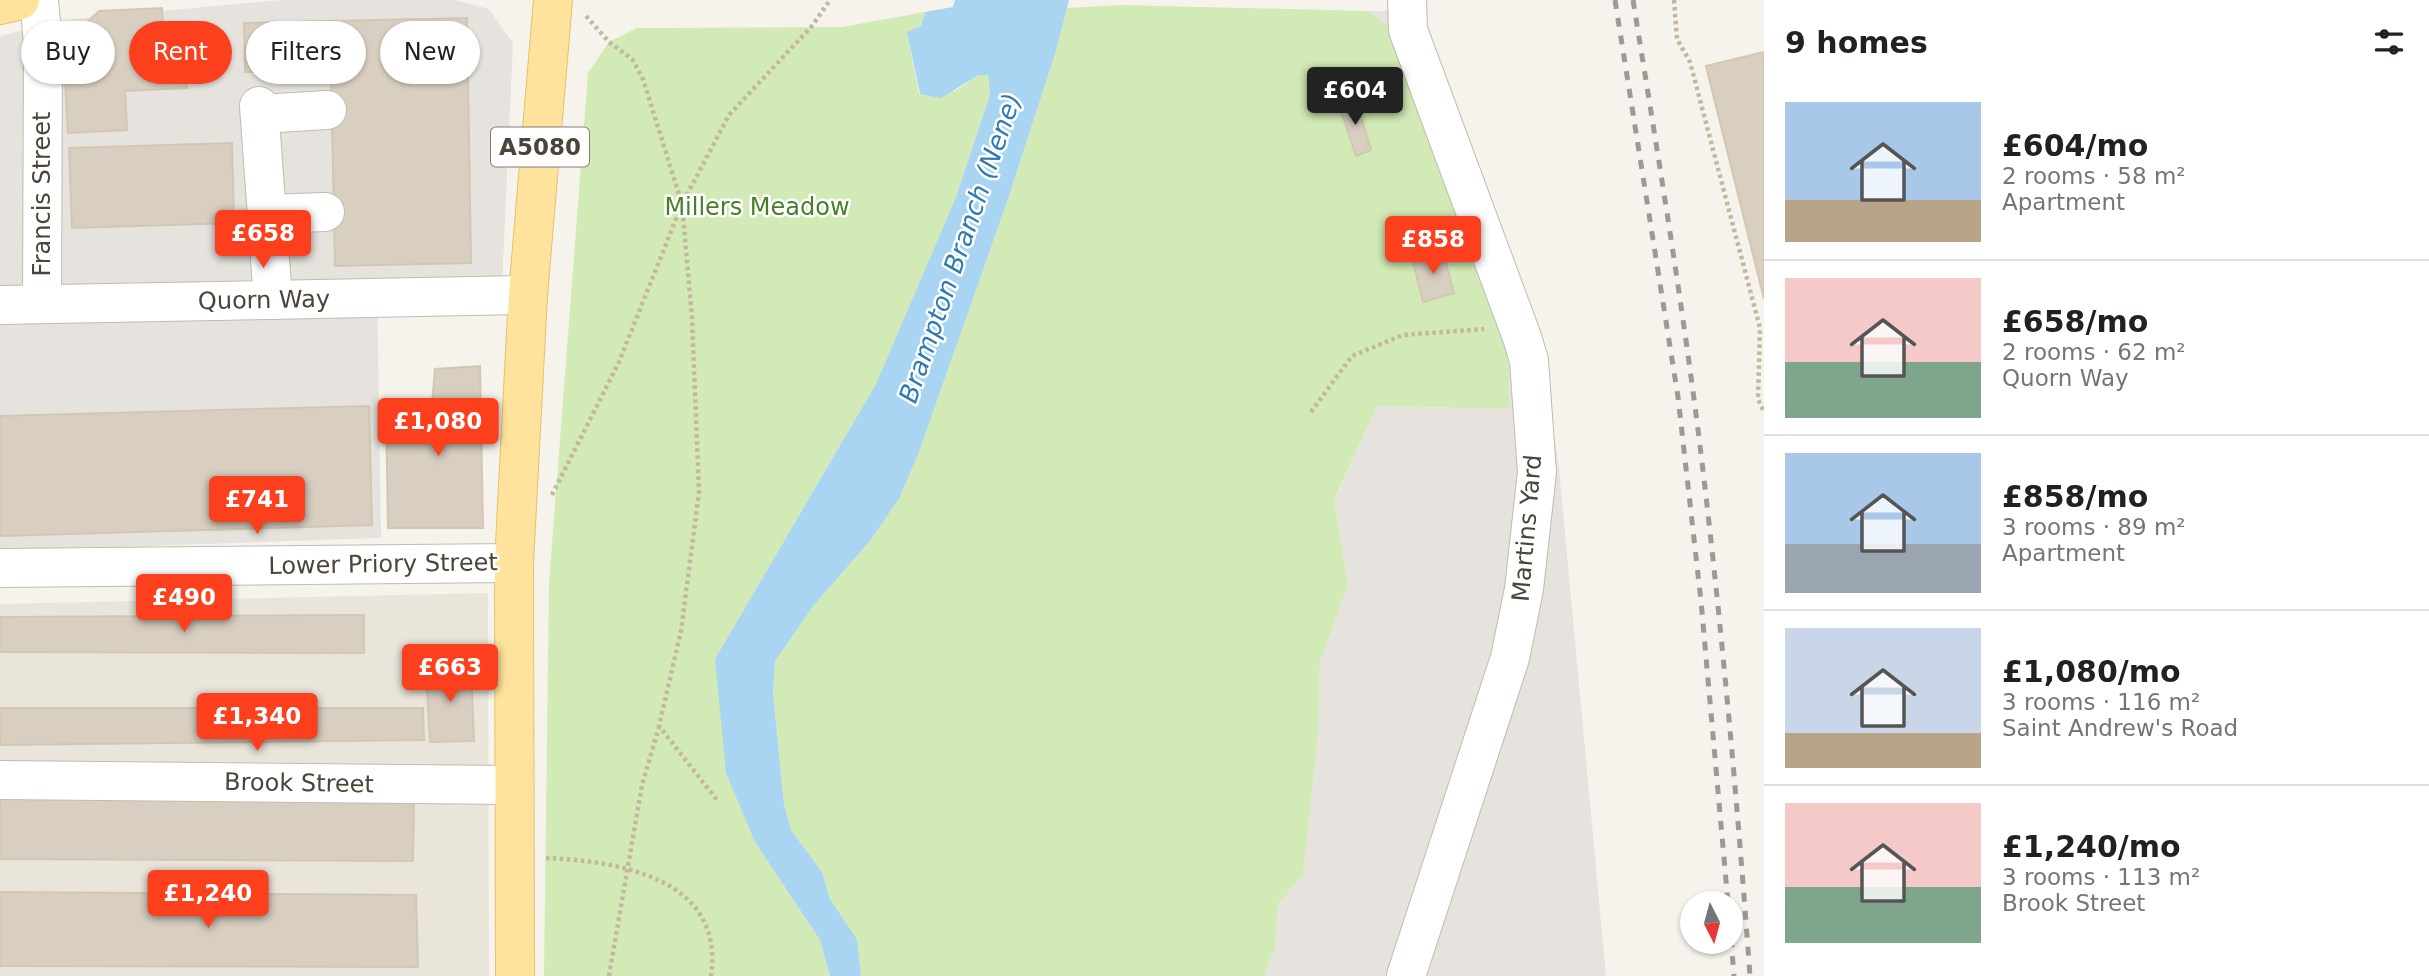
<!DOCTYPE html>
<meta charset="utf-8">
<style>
:root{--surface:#fff;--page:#f2f2f2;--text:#202124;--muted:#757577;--line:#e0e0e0;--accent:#fc3f1d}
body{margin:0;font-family:"DejaVu Sans",sans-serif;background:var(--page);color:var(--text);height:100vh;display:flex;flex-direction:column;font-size:26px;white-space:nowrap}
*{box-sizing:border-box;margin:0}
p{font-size:23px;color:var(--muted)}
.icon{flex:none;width:38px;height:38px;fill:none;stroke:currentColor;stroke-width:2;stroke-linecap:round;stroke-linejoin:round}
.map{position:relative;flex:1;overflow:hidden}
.side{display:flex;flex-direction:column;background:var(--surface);width:665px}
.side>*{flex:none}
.hud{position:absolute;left:21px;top:21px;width:665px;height:63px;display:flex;gap:14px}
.needle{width:46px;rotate:174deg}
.controls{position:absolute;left:1680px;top:891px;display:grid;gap:14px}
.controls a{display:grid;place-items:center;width:63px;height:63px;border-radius:50%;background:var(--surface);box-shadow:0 2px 5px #0004;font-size:35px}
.price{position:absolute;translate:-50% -60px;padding:0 16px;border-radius:7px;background:var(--accent);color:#fff;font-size:23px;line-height:46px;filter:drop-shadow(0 2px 4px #0008)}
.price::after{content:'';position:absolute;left:50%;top:42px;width:21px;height:16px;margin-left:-10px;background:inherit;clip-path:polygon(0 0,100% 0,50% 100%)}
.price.active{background:#222;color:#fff}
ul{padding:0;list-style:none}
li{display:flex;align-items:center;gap:21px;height:175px;padding:0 21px}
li+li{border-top:2px solid var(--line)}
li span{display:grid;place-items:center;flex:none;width:196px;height:140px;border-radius:0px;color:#555}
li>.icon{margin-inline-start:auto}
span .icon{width:84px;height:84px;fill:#fffc;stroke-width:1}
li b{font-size:30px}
h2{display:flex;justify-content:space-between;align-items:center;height:84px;padding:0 21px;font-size:30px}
.chip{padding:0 24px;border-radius:32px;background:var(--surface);box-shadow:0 2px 5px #0004;font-size:24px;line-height:63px}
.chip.active{background:var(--accent);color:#fff}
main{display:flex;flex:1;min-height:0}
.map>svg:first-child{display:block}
</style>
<main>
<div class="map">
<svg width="1764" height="976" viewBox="0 0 1764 976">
<rect width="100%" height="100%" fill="#f6f3ec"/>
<polygon fill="#eae5da" points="488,593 489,976 0,976 0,604"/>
<g fill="#e6e2dd">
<polygon points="281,0 454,0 489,9 513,43 502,285 377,284 381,538 0,551 0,36 64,20"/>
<polygon points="1368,11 1425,11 1422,45 1544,369 1559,468 1606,976 1264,976 1275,948 1278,904 1303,875 1318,735 1320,662 1348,585 1334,501 1377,406 1509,409 1399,34"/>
</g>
<g fill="#d2eab5">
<polygon points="1121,5 1368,11 1399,34 1508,341 1509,409 1377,406 1334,500 1348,585 1320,662 1318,735 1303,875 1278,904 1275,948 1264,976 861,976 857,939 830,899 822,872 791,830 784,804 773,693 775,661 814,605 869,542 899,499 919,452 1008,199 1055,54 1065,8"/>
<polygon points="925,12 921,26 907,32 919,94 955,91 979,75 988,74 990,95 956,197 876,384 715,659 755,842 820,940 830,976 544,976 549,583 588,73 609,42 637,28 842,27"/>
</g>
<polygon fill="#a9d4f2" points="955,0 1069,0 1055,54 1008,199 919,452 899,499 869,542 814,605 775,661 773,693 784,804 791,830 822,872 830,899 857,939 861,976 830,976 820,940 755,842 726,773 715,659 876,384 956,197 990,95 988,75 979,75 941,98 920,94 907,32 921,26 925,12 953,7"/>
<g fill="#d8cfc1" stroke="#d3c7b4" stroke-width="2">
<polygon points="162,8 164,53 185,52 187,88 125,91 127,130 68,133 63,45 99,11"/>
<polygon points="467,18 471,263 335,266 331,71 245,72 244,23"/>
<polygon points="1764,52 1764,299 1706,66"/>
<polygon points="1356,100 1371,150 1356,156 1339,105"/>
<polygon points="232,143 234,223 72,228 69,148"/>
<polygon points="1442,249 1454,293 1423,302 1412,258"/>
<polygon points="480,366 483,528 388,528 386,408 430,427 435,369"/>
<polygon points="369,406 372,525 0,536 0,416"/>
<polygon points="364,615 364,653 0,652 0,617"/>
<polygon points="471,665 474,741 430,742 426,669"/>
<polygon points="0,708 423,708 424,740 0,745"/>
<polygon points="0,795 414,799 413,861 0,859"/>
<polygon points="0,892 416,895 418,967 0,966"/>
</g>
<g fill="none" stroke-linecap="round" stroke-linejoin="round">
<g stroke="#c2bbae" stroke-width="40">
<g id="minor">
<polyline points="39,0 43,44 42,304"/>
<polyline points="259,106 273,300"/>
<polyline points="261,114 327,110"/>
<polyline points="267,214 325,212"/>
<polyline points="0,305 528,295"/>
<polyline points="0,568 514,563"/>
<polyline points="0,780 514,785"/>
<polyline points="1406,976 1510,658 1524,589 1537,472 1529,361 1523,340 1408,30 1407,0"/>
</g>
</g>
<g stroke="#e6c16a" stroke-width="40">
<g id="major">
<polyline points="0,5 20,0"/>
<polyline points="515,976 514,563 528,295 553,0"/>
</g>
</g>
<g stroke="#c4b79f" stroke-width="4.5" stroke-dasharray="3.5 3.5" stroke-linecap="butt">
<polyline points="1674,0 1677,39 1690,62 1760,328 1758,399 1764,412"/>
<polyline points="586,16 609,42 632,59 643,79 682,204 692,318 699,492 681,631 659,726 717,800"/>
<polyline points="1311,412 1352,356 1403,335 1484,329"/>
<polyline points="552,495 619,362 682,204 729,115 812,26 830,0"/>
<path d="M 546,858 C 619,861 725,878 711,976"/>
<polyline points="609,976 642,785 659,727"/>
</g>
<use href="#minor" stroke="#fff" stroke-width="38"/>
<use href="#major" stroke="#ffe39c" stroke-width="38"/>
<g stroke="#9a9a9a" stroke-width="5" stroke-dasharray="9 9" stroke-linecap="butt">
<polyline points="1615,0 1678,397 1701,601 1728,903"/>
<path d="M 1633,0 C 1661,174 1690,348 1709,523 C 1726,674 1739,825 1750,976"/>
<polyline points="1731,938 1734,976"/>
</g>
</g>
<g text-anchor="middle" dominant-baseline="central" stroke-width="5" stroke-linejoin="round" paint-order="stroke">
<rect fill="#fff" stroke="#817c74" stroke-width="2" x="491" y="127.5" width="98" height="39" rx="5"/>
<g font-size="23" font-weight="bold" fill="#4b4439">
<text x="540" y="147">A5080</text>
</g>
<g font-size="24" fill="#4b4439" stroke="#fff">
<text transform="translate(42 194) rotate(-90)">Francis Street</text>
<text transform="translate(264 300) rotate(-1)">Quorn Way</text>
<text transform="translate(1527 528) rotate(-85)">Martins Yard</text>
<text transform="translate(383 564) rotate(-1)">Lower Priory Street</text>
<text transform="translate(299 783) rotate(1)">Brook Street</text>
</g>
<g font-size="24" fill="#4a7f2a" stroke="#fff">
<text x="757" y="207">Millers Meadow</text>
</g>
<g font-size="26" font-style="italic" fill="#2e7ab2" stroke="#fff">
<text transform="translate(960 248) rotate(-71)">Brampton Branch (Nene)</text>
</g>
</g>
</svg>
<div class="controls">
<a><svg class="needle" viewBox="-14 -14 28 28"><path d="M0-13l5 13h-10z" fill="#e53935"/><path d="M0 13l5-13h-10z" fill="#757577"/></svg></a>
</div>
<b class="price active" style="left:1355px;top:127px">£604</b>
<b class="price" style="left:263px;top:270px">£658</b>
<b class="price" style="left:1433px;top:276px">£858</b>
<b class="price" style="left:438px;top:458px">£1,080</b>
<b class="price" style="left:257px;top:536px">£741</b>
<b class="price" style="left:184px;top:634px">£490</b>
<b class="price" style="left:450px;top:704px">£663</b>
<b class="price" style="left:257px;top:753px">£1,340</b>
<b class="price" style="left:208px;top:930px">£1,240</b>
<div class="hud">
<a class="chip">Buy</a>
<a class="chip active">Rent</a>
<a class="chip">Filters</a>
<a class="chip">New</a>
</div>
</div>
<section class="side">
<h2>9 homes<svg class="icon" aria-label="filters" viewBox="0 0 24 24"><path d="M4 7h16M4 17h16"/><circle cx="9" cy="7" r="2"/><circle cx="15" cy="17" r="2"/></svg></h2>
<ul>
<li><span style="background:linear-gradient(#a9c7e8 70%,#b9a48a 0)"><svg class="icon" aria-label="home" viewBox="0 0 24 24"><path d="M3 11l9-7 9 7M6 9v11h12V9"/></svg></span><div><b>£604/mo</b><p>2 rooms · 58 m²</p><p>Apartment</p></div></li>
<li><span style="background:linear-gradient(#f6c9c9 60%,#7fa58c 0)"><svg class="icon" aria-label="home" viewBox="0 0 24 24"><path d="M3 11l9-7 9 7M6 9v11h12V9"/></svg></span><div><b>£658/mo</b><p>2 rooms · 62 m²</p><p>Quorn Way</p></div></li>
<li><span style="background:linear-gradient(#a9c7e8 65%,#9aa5b1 0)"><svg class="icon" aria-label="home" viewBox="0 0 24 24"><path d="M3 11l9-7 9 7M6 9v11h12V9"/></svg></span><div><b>£858/mo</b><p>3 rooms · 89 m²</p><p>Apartment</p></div></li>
<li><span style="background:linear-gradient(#c9d6e8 75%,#b9a48a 0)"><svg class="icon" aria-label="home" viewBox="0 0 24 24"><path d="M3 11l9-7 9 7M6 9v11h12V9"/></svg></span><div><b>£1,080/mo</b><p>3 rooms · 116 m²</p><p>Saint Andrew's Road</p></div></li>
<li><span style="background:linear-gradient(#f6c9c9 60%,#7fa58c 0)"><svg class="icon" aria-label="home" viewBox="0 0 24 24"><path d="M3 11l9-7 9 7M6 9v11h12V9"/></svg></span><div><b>£1,240/mo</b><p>3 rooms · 113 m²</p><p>Brook Street</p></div></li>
</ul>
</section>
</main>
